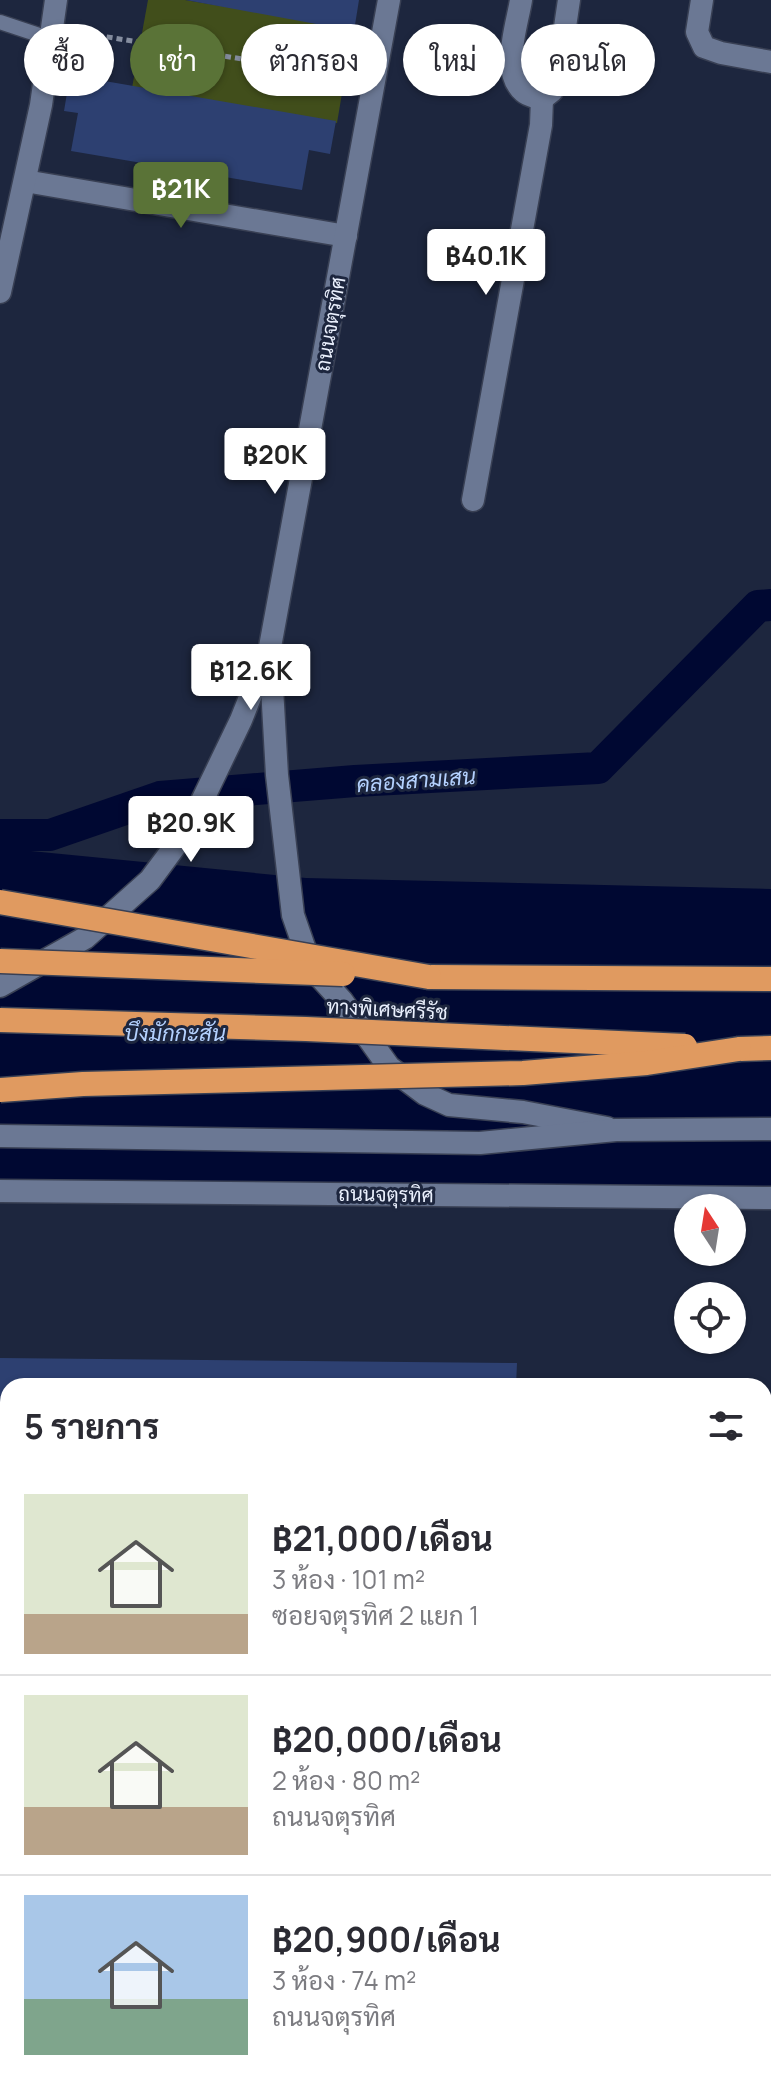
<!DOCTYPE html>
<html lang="th">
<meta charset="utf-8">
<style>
:root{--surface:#fff;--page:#f2f2f3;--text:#2b2b33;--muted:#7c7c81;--line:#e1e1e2;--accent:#5a7337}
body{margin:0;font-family:Manrope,Sarabun,sans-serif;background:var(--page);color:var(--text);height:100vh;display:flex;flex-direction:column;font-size:30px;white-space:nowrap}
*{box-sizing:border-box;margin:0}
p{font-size:26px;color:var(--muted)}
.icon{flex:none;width:44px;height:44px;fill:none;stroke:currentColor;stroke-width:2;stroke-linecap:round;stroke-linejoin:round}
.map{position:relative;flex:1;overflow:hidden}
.side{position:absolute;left:0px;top:1378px;width:772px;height:714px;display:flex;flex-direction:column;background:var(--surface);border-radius:24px 24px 0 0;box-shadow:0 2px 6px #0004}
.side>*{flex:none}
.hud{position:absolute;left:24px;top:24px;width:724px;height:72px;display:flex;gap:16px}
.needle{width:52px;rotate:348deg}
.buttons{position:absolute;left:674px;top:1194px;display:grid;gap:16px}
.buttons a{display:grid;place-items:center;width:72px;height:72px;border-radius:50%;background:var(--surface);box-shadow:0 2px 6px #0004;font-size:40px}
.price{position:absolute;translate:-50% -68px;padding:0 18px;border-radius:8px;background:#fff;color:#222;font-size:26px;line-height:52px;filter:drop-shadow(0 2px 4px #0008)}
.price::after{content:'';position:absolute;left:50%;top:48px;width:24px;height:18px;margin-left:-12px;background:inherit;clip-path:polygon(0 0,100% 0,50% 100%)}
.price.active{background:var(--accent);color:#fff}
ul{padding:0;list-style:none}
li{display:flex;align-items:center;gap:24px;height:200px;padding:0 24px}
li+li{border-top:2px solid var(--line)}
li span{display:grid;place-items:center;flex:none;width:224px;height:160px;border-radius:0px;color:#555}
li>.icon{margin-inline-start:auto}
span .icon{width:96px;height:96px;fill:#fffc;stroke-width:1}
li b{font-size:34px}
h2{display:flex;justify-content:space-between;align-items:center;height:96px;padding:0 24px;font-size:34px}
.chip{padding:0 28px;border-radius:36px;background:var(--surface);box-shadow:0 2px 6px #0004;font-size:28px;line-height:72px}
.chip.active{background:var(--accent);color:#fff}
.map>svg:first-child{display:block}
</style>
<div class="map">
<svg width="771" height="2091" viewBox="0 0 771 2091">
<rect width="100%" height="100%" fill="#1d263e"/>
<g fill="#414e1b">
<polygon points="148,0 185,0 353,28 337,123 132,88"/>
<polygon points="771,1432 771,2091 0,2091 0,1609 8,1609 8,2084 764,2084 764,1521"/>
</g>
<polygon fill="#000832" points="0,848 306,878 771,889 771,1205 0,1198"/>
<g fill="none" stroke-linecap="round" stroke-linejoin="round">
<polyline stroke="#000832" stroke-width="32" points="0,835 50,835 160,797 355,781 598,768 758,606 771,605"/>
</g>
<g fill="#2d4071">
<polygon points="186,0 359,0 354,31"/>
<polygon points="70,75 336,121 330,154 309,150 302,190 71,151 78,113 64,111"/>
<polygon points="0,1358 517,1363 516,1386 8,1386 8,1560 0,1560"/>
</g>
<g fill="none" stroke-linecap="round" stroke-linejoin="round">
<g stroke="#394054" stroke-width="17">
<g id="service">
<polyline points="0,22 51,39"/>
<polyline points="0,1575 8,1575"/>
<polyline points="768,1576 771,1537"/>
<polyline points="80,2091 81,2084"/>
</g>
</g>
<g stroke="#394054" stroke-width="25">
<g id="minor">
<path d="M 521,0 C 517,26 500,72 524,92 C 528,96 536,97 542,99 L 552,91 L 558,74 L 569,0"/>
<polyline points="702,0 697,32 704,47 721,53 771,62"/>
<polyline points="25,181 346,236"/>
<polyline points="0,292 41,105 56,0"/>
<polyline points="473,500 541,125 542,99"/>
</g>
</g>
<g stroke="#394054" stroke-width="25">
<g id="tertiary">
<polyline points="270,652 277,775 293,915 311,967 342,1001 389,1067 425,1094 449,1105 523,1112 607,1128"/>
<polyline points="0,986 85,938 150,880 190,826 241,720 270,647 389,0"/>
</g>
</g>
<g stroke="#394054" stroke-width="25">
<g id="secondary">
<polyline points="0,1136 480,1143 616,1130 771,1129"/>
<polyline points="0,1191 771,1198"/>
</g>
</g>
<g stroke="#394054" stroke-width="27">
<g id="motorway">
<polyline points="429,977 771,979"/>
<polyline points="739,1049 771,1048"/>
</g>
</g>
<polyline stroke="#868ea0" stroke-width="5" stroke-dasharray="6 4" stroke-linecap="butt" points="77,32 346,76"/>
<use href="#service" stroke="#6b7894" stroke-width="14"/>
<use href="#minor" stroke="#6b7894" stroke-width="22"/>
<use href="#tertiary" stroke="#6b7894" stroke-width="22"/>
<use href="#secondary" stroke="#6b7894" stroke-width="22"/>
<use href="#motorway" stroke="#e09a60" stroke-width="24"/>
<g stroke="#394054" stroke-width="27" stroke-linecap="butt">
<g id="motorway-bridge">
<polyline points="0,902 429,977"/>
<polyline points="0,961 343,974"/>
<polyline points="0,1020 306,1029 685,1046"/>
<polyline points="0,1090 83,1084 523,1073 647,1063 739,1049"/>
</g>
</g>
<use href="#motorway-bridge" stroke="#e09a60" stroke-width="24"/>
</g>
<g text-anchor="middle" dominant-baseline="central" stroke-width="6" stroke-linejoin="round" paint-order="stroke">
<g font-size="20" fill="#eaf0fd" stroke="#1d263e">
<text transform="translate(330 324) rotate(-80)">ถนนจตุรทิศ</text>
<text transform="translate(387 1009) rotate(3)">ทางพิเศษศรีรัช</text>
<text transform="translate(386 1194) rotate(1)">ถนนจตุรทิศ</text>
</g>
<g font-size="22" font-style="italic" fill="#b4d1fe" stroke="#1d263e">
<text transform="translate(416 780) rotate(-4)">คลองสามเสน</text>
<text x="175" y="1033">บึงมักกะสัน</text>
</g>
</g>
</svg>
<div class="buttons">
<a><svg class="needle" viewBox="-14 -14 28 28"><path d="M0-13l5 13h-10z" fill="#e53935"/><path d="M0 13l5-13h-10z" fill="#7c7c81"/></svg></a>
<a><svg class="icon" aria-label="locate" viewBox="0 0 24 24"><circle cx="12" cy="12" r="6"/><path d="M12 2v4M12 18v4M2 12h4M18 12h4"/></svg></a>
</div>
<b class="price active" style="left:181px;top:230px">฿21K</b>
<b class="price" style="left:486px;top:297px">฿40.1K</b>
<b class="price" style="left:275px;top:496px">฿20K</b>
<b class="price" style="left:251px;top:712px">฿12.6K</b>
<b class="price" style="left:191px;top:864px">฿20.9K</b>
<div class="hud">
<a class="chip">ซื้อ</a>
<a class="chip active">เช่า</a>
<a class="chip">ตัวกรอง</a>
<a class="chip">ใหม่</a>
<a class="chip">คอนโด</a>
</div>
<section class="side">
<h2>5 รายการ<svg class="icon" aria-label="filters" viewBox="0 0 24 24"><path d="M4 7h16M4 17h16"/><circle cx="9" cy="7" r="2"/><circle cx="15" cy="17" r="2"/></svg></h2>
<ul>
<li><span style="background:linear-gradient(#dfe7d0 75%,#b9a48a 0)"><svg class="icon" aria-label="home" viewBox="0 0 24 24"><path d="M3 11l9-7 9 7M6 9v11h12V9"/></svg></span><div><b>฿21,000/เดือน</b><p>3 ห้อง · 101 m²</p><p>ซอยจตุรทิศ 2 แยก 1</p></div></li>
<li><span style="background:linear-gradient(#dfe7d0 70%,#b9a48a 0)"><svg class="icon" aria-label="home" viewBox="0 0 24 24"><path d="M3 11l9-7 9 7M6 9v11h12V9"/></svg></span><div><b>฿20,000/เดือน</b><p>2 ห้อง · 80 m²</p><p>ถนนจตุรทิศ</p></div></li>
<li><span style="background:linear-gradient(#a9c7e8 65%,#7fa58c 0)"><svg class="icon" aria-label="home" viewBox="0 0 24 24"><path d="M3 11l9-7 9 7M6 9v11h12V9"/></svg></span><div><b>฿20,900/เดือน</b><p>3 ห้อง · 74 m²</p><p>ถนนจตุรทิศ</p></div></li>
</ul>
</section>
</div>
